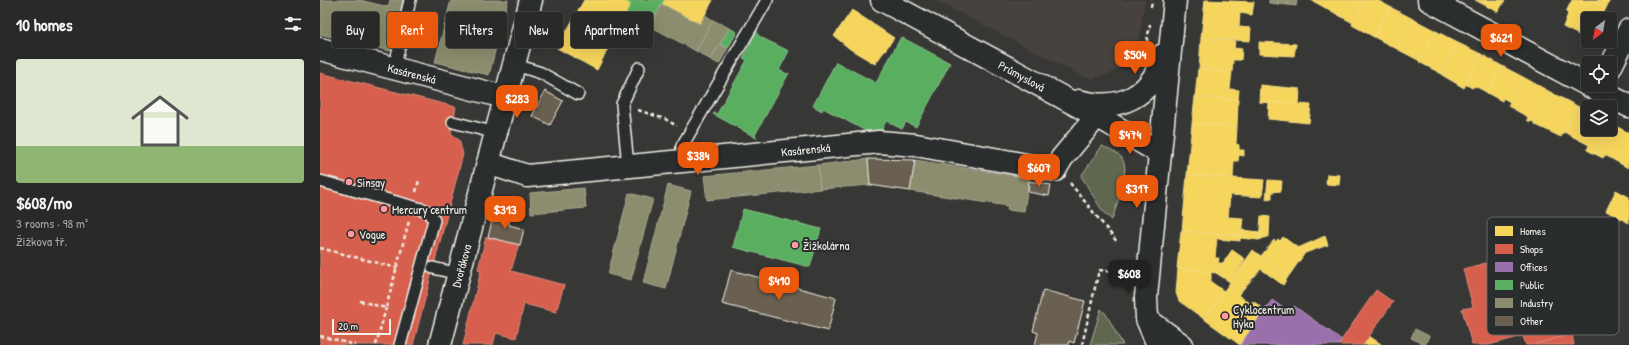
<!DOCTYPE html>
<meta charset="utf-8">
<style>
:root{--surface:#292928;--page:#353534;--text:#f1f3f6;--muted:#a5a6a8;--line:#454545;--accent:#ea580c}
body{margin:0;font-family:"Patrick Hand",sans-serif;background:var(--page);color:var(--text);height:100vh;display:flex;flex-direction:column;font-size:15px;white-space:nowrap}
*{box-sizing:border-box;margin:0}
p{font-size:13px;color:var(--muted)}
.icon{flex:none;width:22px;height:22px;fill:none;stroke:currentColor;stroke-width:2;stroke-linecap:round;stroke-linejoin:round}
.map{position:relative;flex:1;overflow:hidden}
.side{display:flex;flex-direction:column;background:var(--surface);width:320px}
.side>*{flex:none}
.hud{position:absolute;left:12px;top:12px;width:380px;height:36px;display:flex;gap:8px}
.needle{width:26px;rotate:211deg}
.controls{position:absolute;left:1261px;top:12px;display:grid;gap:8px}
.controls a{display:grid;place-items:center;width:36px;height:36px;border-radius:4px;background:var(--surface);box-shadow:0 4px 16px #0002,0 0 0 1px var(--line);font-size:20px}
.scale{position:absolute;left:12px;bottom:10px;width:59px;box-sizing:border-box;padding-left:4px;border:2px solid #f4f1e8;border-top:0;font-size:11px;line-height:14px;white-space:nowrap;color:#f4f1e8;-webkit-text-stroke:3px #2a2d2e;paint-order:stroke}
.price{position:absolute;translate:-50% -34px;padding:0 9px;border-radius:8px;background:var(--accent);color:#fff;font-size:13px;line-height:26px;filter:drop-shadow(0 1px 2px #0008)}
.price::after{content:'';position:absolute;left:50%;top:24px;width:12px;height:9px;margin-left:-6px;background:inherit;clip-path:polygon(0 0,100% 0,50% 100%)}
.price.on{background:#222;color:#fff}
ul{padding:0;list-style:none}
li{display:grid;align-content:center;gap:8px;height:212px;padding:0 16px}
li+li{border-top:1px solid var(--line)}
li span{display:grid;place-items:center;height:124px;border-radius:4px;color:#555}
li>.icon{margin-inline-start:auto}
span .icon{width:72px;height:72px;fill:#fffc;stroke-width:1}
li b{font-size:17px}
h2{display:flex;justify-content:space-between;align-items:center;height:48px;padding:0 16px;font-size:17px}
.pill{padding:0 14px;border-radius:4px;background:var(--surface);box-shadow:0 4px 16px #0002,0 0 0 1px var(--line);font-size:14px;line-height:36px}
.pill.on{background:var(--accent);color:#fff}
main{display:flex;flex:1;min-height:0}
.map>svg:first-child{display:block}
</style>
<main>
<section class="side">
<h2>10 homes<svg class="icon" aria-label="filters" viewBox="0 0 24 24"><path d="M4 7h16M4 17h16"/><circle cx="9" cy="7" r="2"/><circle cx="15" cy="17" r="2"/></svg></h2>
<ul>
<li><span style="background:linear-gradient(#dfe7d0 70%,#8fb573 0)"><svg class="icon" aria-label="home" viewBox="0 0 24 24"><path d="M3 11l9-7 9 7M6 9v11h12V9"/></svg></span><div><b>$608/mo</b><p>3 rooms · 98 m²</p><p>Žižkova tř.</p></div></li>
</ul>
</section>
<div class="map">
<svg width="1309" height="345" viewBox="0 0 1309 345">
<rect width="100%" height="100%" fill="#373735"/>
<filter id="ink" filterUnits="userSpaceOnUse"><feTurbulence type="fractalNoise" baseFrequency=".025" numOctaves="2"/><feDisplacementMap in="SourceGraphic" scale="8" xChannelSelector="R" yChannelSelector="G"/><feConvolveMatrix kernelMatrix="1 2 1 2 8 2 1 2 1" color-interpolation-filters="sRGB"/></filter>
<g filter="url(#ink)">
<polygon fill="#46433d" points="615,0 825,0 819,41 809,61 792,73 773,78 762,76"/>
<g fill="#5f684f" stroke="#aaac9c">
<path d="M 782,146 C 788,149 797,152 801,157 C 812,169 796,206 792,220 L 783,212 L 761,176 Z"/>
<polygon points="781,309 786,314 803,345 770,345"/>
</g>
<g fill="#f6d55c" stroke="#f5dd86">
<polygon points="264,0 303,0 311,4 277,70 237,48"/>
<polygon points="344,0 393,0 380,24 342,4"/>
<polygon points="885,0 934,2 932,15 920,13 919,27 931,28 930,41 881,38"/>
<polygon points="991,0 1045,0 1033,23"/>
<polygon points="1045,0 1057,0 1070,7 1054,37 1032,25"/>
<polygon points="1155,0 1185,0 1178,12"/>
<polygon points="1252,0 1271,0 1286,8 1281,19 1268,19 1268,34 1262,31 1259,35 1243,27 1248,14 1246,12"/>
<polygon points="1271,0 1290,0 1286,8"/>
<polygon points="1070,7 1093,19 1077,49 1054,37"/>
<polygon points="532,10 574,38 555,64 530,49 514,36"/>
<polygon points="1093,19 1116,31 1100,61 1077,49"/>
<polygon points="1116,31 1138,43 1122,74 1099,62"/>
<polygon points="881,38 915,41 914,48 922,49 921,60 913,60 912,72 879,69"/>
<polygon points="939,42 976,44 974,56 939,54"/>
<polygon points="1138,43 1161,54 1144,88 1122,75"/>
<polygon points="1161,54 1182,66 1168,93 1155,86 1152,88 1145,84"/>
<polygon points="1182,66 1203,77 1190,102 1183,98 1182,101 1167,93"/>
<polygon points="878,69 912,72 910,89 919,90 918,100 875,97"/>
<polygon points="1203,77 1232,93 1215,123 1211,121 1210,122 1207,120 1208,117 1188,106"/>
<polygon points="940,85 980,89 979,105 939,102"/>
<polygon points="1232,93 1257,106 1241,137 1214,124"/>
<polygon points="875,97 918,100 917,127 872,124"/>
<polygon points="949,102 991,105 989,123 948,119"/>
<polygon points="1257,106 1268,112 1268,129 1287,129 1275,154 1267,150 1269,145 1244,132"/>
<polygon points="1290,123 1309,133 1308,168 1285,155 1283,158 1275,154 1287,129 1290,129"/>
<polygon points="872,124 917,127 916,144 919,145 919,150 924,150 924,156 919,155 918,161 914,161 913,178 867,175"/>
<polygon points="1007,174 1020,175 1019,185 1006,184"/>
<polygon points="867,175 944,180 942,197 910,195 908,217 923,218 921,235 862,231"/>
<polygon points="948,180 962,181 961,191 952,192 952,198 946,199"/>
<polygon points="1296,190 1309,197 1309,223 1286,211"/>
<polygon points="941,216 950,217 949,236 939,240"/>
<polygon points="922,230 940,232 939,240 920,238"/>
<polygon points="861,231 920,235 920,241 898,239 897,237 895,258 899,258 898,263 903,263 896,273 857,268"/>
<polygon points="1005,236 1008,245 985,253 978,248"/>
<polygon points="963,237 985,253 968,277 941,256 954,240 955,242 958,239 960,241"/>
<polygon points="912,250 925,259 910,282 896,273"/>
<polygon points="933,250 968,277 963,285 941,269 918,295 931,304 933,301 945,310 920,345 884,319"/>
<polygon points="858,268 891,272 891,282 904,291 884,319 859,301 856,293"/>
<polygon points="1049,336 1061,344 1043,345"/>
</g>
<g fill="#d6604d" stroke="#df8c7c">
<polygon points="0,73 136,107 131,133 139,140 143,154 93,345 0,345"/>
<polygon points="166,237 199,244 191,271 244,285 236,312 204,304 196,338 176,333 173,345 143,345 161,270 158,269"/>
<polygon points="1181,259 1188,280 1261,260 1276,316 1169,345 1152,345 1142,309 1153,307 1143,269"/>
<polygon points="1056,290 1073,302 1043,345 1018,345"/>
<polygon points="1248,324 1252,334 1213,345 1206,345 1203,336"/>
<polygon points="1252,334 1254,345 1215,345 1215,344"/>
</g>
<polygon fill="#9970ab" stroke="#b497bd" points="952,300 969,312 974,306 1022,340 1018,345 920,345"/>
<g fill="#5aae61" stroke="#88c28a">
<polygon points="303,0 344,0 330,26 306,14 311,4"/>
<polygon points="409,28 417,32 408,48 400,44"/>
<polygon points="437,31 437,34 442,38 469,51 459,70 467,74 469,73 435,135 437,137 435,137 393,114 394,113 397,114 427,60 423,58"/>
<polygon points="581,37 630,63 596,127 586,122 582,129 566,121 557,140 557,137 503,108 502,111 493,106 516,62 556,83"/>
<polygon points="423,209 501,229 490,267 413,247"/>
</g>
<g fill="#8c8c6e" stroke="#abaa93">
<polygon points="0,0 40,0 68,7 70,0 83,0 70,51 0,34"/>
<polygon points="131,0 188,0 169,75 115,62"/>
<polygon points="949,0 958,0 958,4 949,3"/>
<polygon points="958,0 968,0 968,5 958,4"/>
<polygon points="968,0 977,0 976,6 968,5"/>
<polygon points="342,4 380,24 385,15 393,20 376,51 330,26"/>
<polygon points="393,20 409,28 391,60 376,51"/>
<polygon points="400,44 408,48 399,64 391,60"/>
<polygon points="548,159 550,185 500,189 498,165"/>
<polygon points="595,160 709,178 704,212 687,210 688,206 590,191"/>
<polygon points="498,165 500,189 387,200 384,176"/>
<polygon points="348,185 371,191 346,289 323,283"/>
<polygon points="264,188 266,208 211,213 210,193"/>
<polygon points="309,193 333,199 311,280 288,274"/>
<polygon points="1095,329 1109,336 1105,345 1091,338"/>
</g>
<g fill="#696051" stroke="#f4f1e8">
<polygon points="225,91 243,101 230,125 212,116"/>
<polygon points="548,159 595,160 590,191 550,185"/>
<polygon points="709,181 731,185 729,196 708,192"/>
<polygon points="174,213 190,217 189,225 204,229 200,245 168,237"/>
<polygon points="411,270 516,298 508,331 402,304"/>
<polygon points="723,290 765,301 754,343 749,341 748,345 715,345 718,333 713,331"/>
</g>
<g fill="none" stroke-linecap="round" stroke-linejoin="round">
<g stroke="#f4f1e8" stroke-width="14">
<g id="service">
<polyline points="193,64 221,73 258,94"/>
<polyline points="74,69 90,0"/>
<polyline points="133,122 176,133"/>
<polyline points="362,161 362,146 447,0"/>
<polyline points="308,166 302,104 319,68"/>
<polyline points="0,181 105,210 111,214 114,220 80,345"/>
<polyline points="113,268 139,274"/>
</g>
</g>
<g stroke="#f4f1e8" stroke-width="25">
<g id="minor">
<polyline points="1109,0 1268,85"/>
<path id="s1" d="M 0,49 L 184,97"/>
<polyline points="1290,68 1309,30"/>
<polyline points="1268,85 1309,106"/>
<path id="s2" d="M 168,163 L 207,176 L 559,142 L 596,145 L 735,170 L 742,158 L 777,116"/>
<path id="s3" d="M 120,345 L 211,0"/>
</g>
</g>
<g stroke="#f4f1e8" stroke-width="25">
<g id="tertiary">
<path id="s4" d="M 562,0 L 777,116 L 840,153"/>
<path d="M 759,101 C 799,112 832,97 843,55"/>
<polyline points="828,320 862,345"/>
<polyline points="838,345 827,319 826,297 855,0"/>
</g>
</g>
<g stroke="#f4f1e8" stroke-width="2.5" stroke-dasharray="4 3" stroke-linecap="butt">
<polyline points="831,7 832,0"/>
<polyline points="827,41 830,24"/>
<polyline points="318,110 345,119 357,126"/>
<polyline points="750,183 798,243"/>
<polyline points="96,192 99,180"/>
<polyline points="0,248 77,268"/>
<polyline points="40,301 66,308 89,221"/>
<polyline points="0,336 36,345"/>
<polyline points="56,345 66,308"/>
<polyline points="762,345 779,270 793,272"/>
</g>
<use href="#service" stroke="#2a2d2e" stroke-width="11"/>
<use href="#minor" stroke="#2a2d2e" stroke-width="22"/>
<use href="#tertiary" stroke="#2a2d2e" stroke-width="22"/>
</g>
</g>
<g fill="#ff9aa2" stroke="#2a2d2e" stroke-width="1.5">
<circle cx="29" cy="182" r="4"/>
<circle cx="64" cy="209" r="4"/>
<circle cx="31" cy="234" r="4"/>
<circle cx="475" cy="245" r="4"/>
<circle cx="905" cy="316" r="4"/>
</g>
<g text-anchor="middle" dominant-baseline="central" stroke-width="4" stroke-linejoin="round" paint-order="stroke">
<g font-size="12" fill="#f4f1e8" stroke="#2a2d2e">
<text stroke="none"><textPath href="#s1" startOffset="95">Kasárenská</textPath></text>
<text stroke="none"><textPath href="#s4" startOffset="159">Průmyslová</textPath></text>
<text stroke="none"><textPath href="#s2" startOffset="321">Kasárenská</textPath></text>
<text stroke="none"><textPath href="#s3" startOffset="82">Dvořákova</textPath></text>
</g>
<g font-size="12" fill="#f4f1e8" stroke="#2a2d2e" text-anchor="start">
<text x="37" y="182">Sinsay</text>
<text x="72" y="209">Mercury centrum</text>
<text x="39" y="234">Vogue</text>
<text x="483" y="245">Žižkolárna</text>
<text x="913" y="309">Cyklocentrum<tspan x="913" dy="14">Hyka</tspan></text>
</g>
</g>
<rect x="1167" y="217" width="132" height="118" rx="6" fill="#2a2d2e" stroke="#676866" stroke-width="1"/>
<rect x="1175" y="226" width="18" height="10" fill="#f6d55c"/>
<rect x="1175" y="244" width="18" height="10" fill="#d6604d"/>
<rect x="1175" y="262" width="18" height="10" fill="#9970ab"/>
<rect x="1175" y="280" width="18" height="10" fill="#5aae61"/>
<rect x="1175" y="298" width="18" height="10" fill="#8c8c6e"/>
<rect x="1175" y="316" width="18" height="10" fill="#696051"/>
<g font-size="11" fill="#f4f1e8">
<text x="1200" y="235">Homes</text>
<text x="1200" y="253">Shops</text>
<text x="1200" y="271">Offices</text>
<text x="1200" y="289">Public</text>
<text x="1200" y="307">Industry</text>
<text x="1200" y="325">Other</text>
</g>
</svg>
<div class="controls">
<a><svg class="needle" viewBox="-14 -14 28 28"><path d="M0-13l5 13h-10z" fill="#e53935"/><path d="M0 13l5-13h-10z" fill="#a5a6a8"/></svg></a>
<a><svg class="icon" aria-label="locate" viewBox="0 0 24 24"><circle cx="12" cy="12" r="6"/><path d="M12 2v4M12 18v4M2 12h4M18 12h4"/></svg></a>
<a><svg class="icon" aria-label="layers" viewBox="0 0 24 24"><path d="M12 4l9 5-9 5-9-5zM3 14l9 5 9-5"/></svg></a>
</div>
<div class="scale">20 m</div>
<b class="price" style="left:1181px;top:58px">$621</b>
<b class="price" style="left:815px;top:75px">$504</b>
<b class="price" style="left:197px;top:119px">$283</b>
<b class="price" style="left:810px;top:155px">$474</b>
<b class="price" style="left:378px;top:176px">$384</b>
<b class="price" style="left:719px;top:188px">$607</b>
<b class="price" style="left:817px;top:209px">$317</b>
<b class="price" style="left:185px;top:230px">$313</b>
<b class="price on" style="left:809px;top:294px">$608</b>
<b class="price" style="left:459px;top:301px">$410</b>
<div class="hud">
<a class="pill">Buy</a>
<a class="pill on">Rent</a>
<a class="pill">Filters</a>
<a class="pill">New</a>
<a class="pill">Apartment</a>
</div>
</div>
</main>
